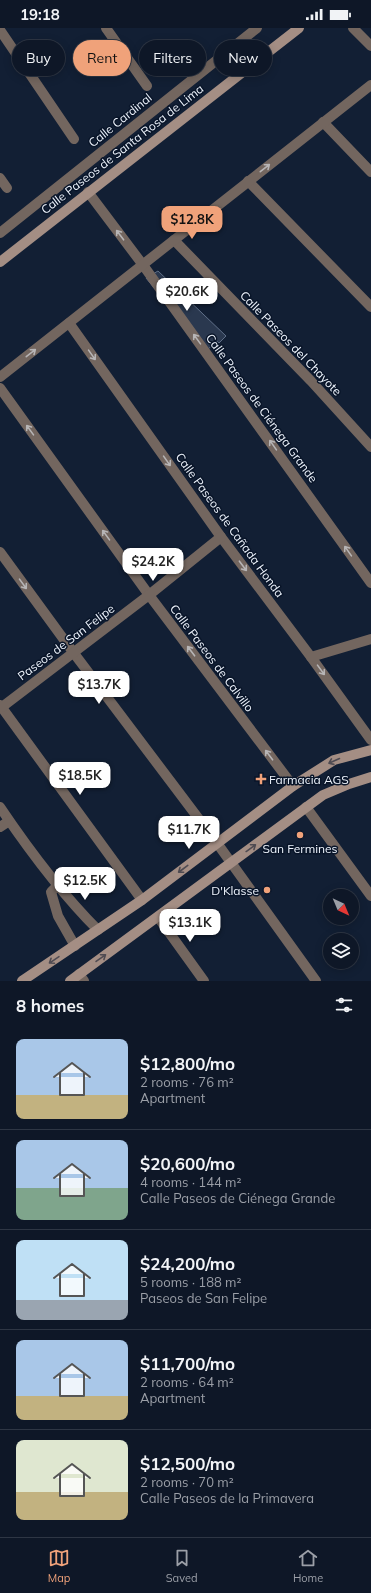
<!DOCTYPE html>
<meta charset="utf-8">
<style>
:root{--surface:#0e1727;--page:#17202f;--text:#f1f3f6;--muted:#9b9fa7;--line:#2e3644;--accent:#f0a27a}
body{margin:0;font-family:Mulish,sans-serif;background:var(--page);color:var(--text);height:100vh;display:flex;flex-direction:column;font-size:15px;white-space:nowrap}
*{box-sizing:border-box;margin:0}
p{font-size:13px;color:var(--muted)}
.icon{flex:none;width:22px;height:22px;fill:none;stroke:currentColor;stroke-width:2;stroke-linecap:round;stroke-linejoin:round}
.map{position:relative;height:953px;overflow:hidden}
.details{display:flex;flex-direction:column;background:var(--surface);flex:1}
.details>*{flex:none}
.top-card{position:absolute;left:12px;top:12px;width:347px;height:36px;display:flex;gap:8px}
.needle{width:26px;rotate:136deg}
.fabs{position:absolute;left:323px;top:861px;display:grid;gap:8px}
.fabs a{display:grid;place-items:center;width:36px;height:36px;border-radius:50%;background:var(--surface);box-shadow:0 2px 10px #0003,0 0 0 1px var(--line);font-size:20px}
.price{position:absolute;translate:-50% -34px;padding:0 9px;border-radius:8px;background:#fff;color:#222;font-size:13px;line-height:26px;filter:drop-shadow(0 1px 2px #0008)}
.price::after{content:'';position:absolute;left:50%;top:24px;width:12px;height:9px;margin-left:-6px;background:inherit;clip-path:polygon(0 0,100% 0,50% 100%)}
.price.current{background:var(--accent);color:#111}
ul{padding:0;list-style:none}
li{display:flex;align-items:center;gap:12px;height:100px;padding:0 16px}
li+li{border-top:1px solid var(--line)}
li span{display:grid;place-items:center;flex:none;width:112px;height:80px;border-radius:8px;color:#555}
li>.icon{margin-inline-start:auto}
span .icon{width:48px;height:48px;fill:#fffc;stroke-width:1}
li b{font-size:17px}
h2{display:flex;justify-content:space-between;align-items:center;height:48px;padding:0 16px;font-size:17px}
.chip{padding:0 14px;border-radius:18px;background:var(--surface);box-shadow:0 2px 10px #0003,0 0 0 1px var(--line);font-size:14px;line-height:36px}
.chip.current{background:var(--accent);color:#111}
.status{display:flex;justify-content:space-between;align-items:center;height:28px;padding:0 20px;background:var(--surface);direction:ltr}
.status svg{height:11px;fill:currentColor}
.tab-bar{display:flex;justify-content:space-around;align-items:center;height:56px;border-top:1px solid var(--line);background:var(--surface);font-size:11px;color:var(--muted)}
.tab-bar a{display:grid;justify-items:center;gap:2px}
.tab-bar .current{color:var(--accent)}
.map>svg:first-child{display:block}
</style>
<div class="status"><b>19:18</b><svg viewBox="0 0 49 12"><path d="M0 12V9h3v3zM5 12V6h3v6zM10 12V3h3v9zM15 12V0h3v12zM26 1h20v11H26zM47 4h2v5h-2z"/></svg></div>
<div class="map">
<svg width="371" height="953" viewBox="0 0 371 953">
<rect width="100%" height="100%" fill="#121f34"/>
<polygon fill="#2a384f" stroke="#5f6f88" points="158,243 226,308 219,315 217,313 206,323 146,250"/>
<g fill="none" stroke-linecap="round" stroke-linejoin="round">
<g stroke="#73665f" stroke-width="10">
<polyline points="106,0 147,58"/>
<polyline points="353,0 371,18"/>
<polyline points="0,2 74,111"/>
<polyline points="323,94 371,144"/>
<polyline points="0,150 7,160"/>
<polyline points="248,153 371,279"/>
<polyline points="88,164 143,237 371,555"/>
<polyline points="0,205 257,0"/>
<polyline points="174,212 311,353 371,419"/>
<polyline points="69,295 221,509 311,629 371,712"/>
<polyline points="0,349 371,57"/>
<polyline points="0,360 149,567 293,758"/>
<polyline points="0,524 73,624 217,815 316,953"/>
<polyline points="311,629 371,611"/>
<polyline points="0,677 142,872"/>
<polyline points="2,679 149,567 221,509"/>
<path d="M 0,779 C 29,822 61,865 98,902"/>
<polyline points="306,779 371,868"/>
<polyline points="0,799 9,793"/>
<polyline points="58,857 51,864 58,888 75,918"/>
<polyline points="158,889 204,953"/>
<polyline points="79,946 84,953"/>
</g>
<g stroke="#a48e84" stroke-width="10">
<polyline points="0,234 299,0"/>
<polyline points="22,953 142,872 293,758 334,732 371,722"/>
<polyline points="70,953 323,767 349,756 371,749"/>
</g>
</g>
<defs><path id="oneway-shaft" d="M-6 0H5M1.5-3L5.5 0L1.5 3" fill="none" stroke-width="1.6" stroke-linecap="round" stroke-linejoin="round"/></defs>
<g stroke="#b7b5b6">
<use href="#oneway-shaft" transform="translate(265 140) rotate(-38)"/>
<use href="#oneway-shaft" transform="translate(120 207) rotate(-127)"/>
<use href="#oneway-shaft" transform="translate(197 311) rotate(-126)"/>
<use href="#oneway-shaft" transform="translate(31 325) rotate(-38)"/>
<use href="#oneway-shaft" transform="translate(92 327) rotate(55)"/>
<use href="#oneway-shaft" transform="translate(30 402) rotate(-126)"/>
<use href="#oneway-shaft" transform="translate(273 417) rotate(-125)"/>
<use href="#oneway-shaft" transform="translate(167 433) rotate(55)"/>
<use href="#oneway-shaft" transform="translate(106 507) rotate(-126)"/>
<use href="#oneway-shaft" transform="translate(348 523) rotate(-125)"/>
<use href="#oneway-shaft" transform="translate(243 538) rotate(53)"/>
<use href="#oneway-shaft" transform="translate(23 556) rotate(54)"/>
<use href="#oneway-shaft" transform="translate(191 623) rotate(-127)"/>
<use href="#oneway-shaft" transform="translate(321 642) rotate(54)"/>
<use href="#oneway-shaft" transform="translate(269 727) rotate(-127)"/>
</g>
<g stroke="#4f4b52">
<use href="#oneway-shaft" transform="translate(334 733) rotate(156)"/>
<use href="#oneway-shaft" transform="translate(251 820) rotate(-36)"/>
<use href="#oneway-shaft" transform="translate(183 841) rotate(143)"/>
<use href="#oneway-shaft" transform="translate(101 930) rotate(-35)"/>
<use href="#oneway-shaft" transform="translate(54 932) rotate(146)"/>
</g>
<g fill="#f0a27a" stroke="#091529" stroke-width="1.5">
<path d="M259 745h4v4h4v4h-4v4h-4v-4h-4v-4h4z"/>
<circle cx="300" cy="807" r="4"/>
<circle cx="267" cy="862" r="4"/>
</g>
<g text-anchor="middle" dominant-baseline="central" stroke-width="3" stroke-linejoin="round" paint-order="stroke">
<g font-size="12" fill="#eff5fe" stroke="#091529">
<text transform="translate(120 92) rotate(-39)">Calle Cardinal</text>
<text transform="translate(122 121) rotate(-38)">Calle Paseos de Santa Rosa de Lima</text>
<text transform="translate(291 315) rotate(46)">Calle Paseos del Chayote</text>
<text transform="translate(262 380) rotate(54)">Calle Paseos de Ciénega Grande</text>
<text transform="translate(230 497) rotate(54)">Calle Paseos de Cañada Honda</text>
<text transform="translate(66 614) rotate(-37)">Paseos de San Felipe</text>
<text transform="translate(212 630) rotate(53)">Calle Paseos de Calvillo</text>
</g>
<g font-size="12" fill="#eff5fe" stroke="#091529" text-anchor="start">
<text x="269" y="751">Farmacia AGS</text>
<text x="300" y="820" text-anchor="middle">San Fermines</text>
<text x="259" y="862" text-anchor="end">D'Klasse</text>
</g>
</g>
</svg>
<div class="fabs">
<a><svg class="needle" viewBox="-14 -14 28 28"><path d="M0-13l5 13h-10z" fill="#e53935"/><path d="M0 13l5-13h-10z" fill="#9b9fa7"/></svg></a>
<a><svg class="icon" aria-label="layers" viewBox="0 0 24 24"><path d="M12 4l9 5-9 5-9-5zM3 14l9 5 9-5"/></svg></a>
</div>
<b class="price current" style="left:192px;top:212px">$12.8K</b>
<b class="price" style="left:187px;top:284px">$20.6K</b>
<b class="price" style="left:153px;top:554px">$24.2K</b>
<b class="price" style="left:99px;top:677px">$13.7K</b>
<b class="price" style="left:80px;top:768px">$18.5K</b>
<b class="price" style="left:189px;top:822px">$11.7K</b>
<b class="price" style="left:85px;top:873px">$12.5K</b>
<b class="price" style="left:190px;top:915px">$13.1K</b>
<div class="top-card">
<a class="chip">Buy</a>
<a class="chip current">Rent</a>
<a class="chip">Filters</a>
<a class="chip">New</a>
</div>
</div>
<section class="details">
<h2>8 homes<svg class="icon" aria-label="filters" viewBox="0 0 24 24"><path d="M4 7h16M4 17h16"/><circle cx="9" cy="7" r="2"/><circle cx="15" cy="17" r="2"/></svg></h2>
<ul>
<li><span style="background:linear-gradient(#a9c7e8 70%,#c2b280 0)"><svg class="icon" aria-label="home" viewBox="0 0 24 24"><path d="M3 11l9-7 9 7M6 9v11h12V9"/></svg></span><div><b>$12,800/mo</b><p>2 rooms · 76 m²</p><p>Apartment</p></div></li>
<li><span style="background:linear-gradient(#a9c7e8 60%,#7fa58c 0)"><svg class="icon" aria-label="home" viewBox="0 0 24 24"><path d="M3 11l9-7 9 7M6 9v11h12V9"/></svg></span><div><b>$20,600/mo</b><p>4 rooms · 144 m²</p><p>Calle Paseos de Ciénega Grande</p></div></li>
<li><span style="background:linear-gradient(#bfe0f5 75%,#9aa5b1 0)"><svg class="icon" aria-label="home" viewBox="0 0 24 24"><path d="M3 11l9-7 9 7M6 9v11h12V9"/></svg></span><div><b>$24,200/mo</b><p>5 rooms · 188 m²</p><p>Paseos de San Felipe</p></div></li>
<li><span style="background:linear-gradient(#a9c7e8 70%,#c2b280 0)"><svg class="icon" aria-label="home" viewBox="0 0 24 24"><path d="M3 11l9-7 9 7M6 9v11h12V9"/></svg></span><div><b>$11,700/mo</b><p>2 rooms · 64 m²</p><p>Apartment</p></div></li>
<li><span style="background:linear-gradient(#dfe7d0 65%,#c2b280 0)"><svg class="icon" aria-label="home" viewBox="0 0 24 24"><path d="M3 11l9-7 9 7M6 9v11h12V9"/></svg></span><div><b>$12,500/mo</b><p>2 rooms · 70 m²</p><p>Calle Paseos de la Primavera</p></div></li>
</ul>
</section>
<nav class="tab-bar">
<a class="current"><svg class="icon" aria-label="map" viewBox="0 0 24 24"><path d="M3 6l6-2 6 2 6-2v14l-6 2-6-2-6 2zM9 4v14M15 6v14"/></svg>Map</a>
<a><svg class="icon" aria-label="saved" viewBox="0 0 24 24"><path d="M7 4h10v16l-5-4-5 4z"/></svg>Saved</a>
<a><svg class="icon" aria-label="home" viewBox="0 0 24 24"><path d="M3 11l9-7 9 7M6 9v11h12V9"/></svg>Home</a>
</nav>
